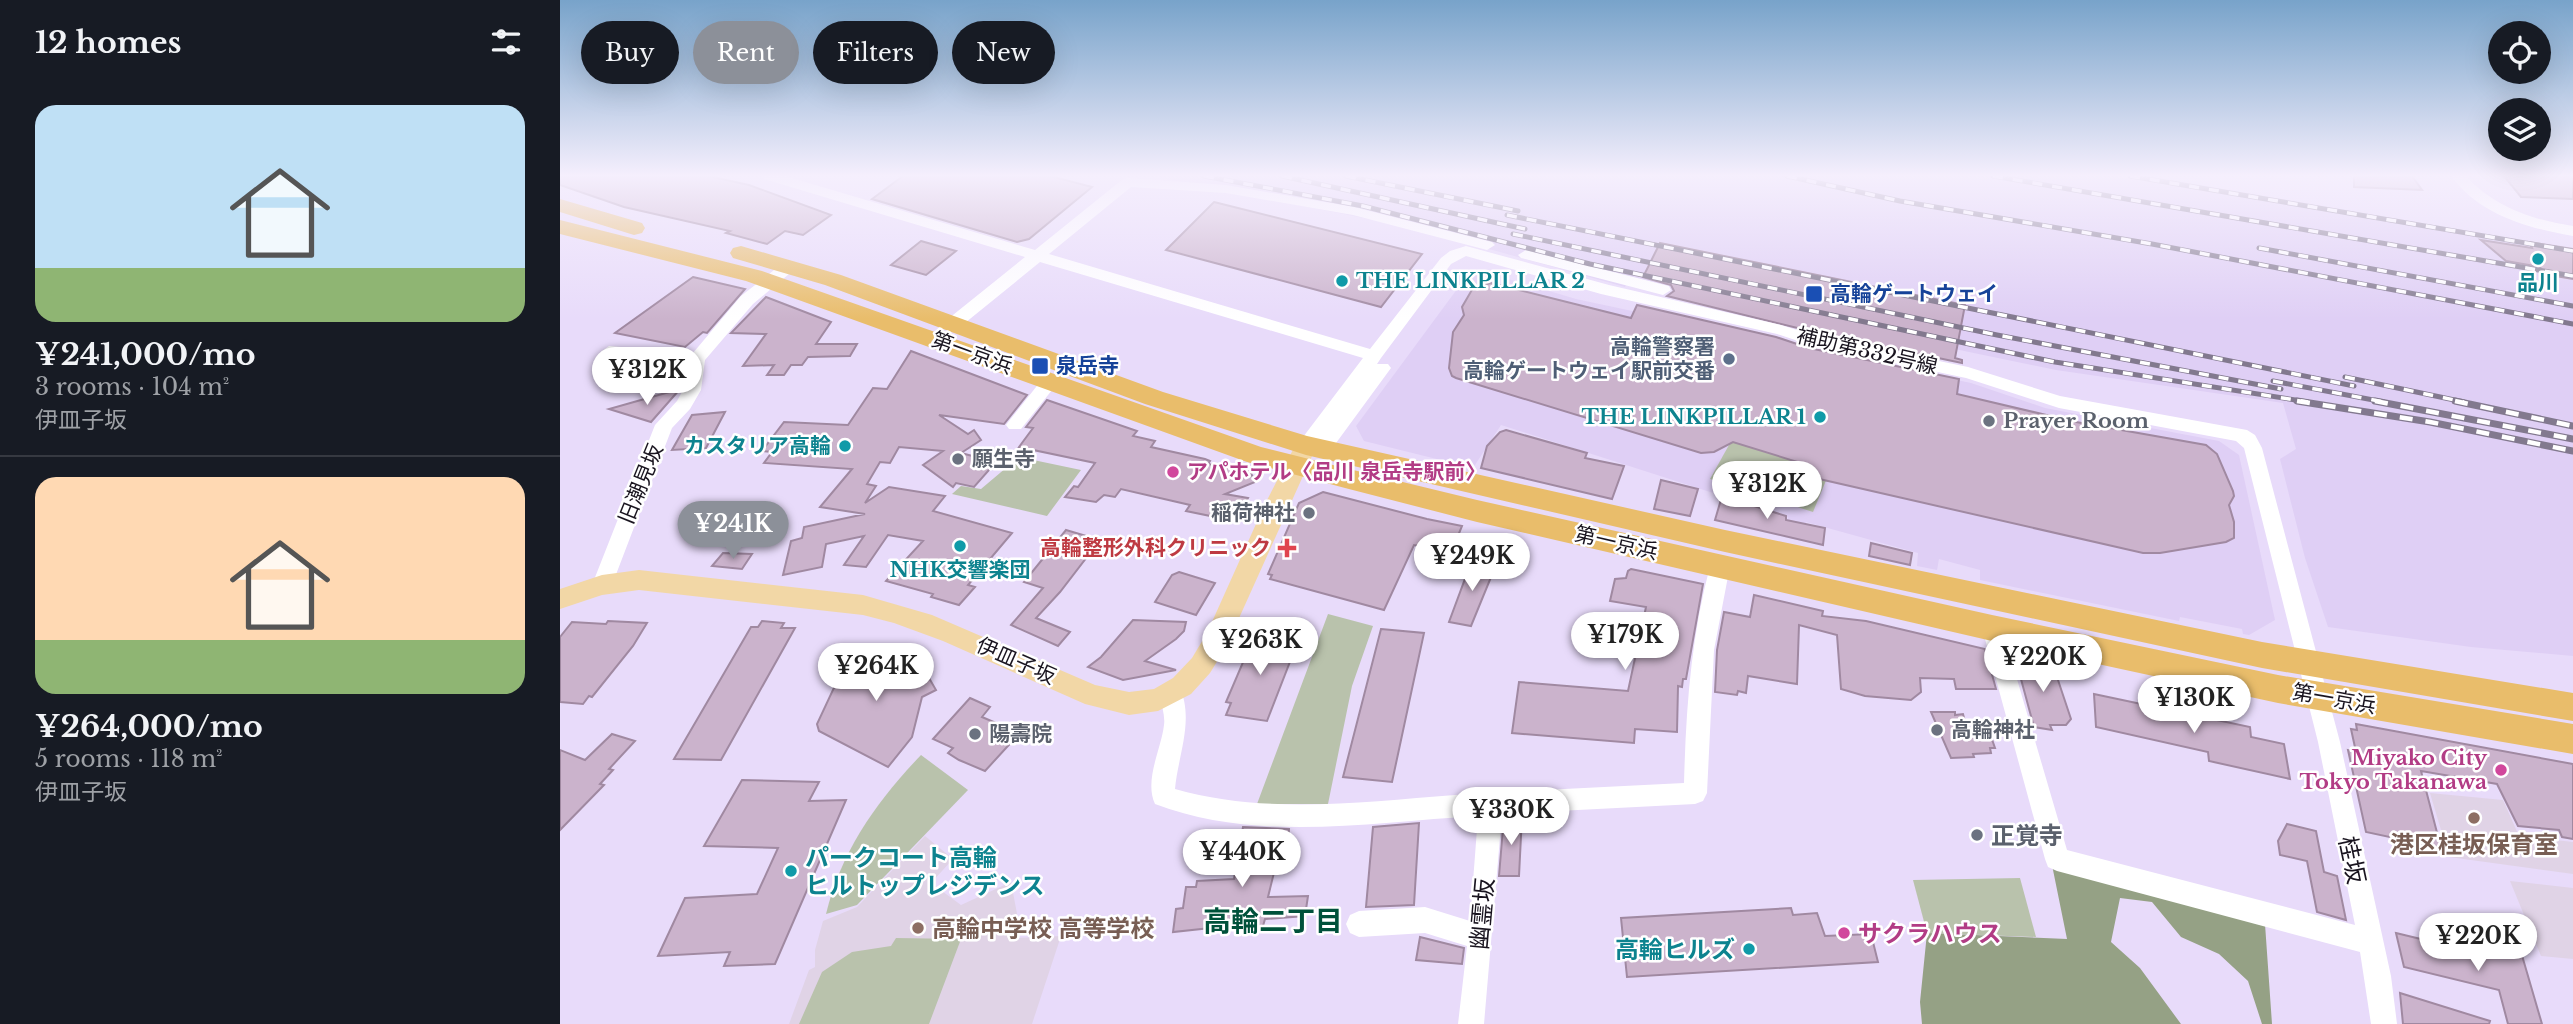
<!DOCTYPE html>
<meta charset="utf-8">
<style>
:root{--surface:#171b24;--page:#242831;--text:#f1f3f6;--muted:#9ea1a6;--line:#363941;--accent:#8c9099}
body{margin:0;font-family:"Libre Baskerville","Noto Sans JP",serif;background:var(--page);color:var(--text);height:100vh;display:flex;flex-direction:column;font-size:26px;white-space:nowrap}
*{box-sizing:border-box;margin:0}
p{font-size:23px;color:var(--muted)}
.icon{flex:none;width:38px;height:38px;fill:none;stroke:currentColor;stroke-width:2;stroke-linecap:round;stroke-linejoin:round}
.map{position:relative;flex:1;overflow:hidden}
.details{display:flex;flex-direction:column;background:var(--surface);width:560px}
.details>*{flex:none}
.hud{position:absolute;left:21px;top:21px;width:665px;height:63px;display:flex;gap:14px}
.controls{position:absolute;left:1928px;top:21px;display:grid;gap:14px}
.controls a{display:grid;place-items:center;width:63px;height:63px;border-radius:50%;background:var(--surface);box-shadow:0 7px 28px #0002;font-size:35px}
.price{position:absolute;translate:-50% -60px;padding:0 16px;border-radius:24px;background:#fff;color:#222;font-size:23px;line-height:46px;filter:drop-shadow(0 2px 4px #0008)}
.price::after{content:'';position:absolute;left:50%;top:42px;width:21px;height:16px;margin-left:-10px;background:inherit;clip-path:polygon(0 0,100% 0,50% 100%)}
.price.selected{background:var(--accent);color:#fff}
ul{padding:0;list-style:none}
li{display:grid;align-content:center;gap:14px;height:371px;padding:0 35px}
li+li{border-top:2px solid var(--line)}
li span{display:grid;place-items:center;height:217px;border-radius:21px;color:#555}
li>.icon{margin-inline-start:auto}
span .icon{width:126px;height:126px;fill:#fffc;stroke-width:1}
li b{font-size:30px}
h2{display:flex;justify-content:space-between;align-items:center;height:84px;padding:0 35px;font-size:30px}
.pill{padding:0 24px;border-radius:32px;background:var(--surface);box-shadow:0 7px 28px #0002;font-size:24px;line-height:63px}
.pill.selected{background:var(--accent);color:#fff}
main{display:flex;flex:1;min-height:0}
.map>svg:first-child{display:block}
</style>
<main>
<section class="details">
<h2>12 homes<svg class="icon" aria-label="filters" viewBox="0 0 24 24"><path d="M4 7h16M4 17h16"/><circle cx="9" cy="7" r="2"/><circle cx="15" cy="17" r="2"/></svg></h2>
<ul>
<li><span style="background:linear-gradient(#bfe0f5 75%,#8fb573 0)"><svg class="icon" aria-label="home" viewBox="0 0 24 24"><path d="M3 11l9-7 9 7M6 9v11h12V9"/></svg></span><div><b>¥241,000/mo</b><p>3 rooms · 104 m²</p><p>伊皿子坂</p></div></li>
<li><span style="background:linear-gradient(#ffd9b3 75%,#8fb573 0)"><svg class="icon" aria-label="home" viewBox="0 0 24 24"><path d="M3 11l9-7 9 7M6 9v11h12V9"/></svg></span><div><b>¥264,000/mo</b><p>5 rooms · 118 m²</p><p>伊皿子坂</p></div></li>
</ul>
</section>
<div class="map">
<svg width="2013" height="1024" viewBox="0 0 2013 1024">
<rect width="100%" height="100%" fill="#e8dbfa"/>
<g fill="#dfcff5">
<polygon points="592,176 1552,176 1611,186 1612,180 2013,249 2013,656 1911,647 1768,627 1745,558 1720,459 1736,449 1723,403 1496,370 1068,281 1065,287 854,228"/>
<polygon points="925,272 1016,299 1411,383 1485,408 1659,441 1679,455 1715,620 1689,635 1683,634 1682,629 1620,617 1619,621 1420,580 1420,570 1379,559 1377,570 1357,566 1358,553 1246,522 1242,541 1224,537 1228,517 941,425 913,468 804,441 796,426 906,277"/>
</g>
<g fill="#e0d3e6">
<polygon points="1870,793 1943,800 1959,836 2013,842 2013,874 1889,857"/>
<polygon points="365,836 393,859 371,883 401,905 451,882 458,919 453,938 501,936 472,1024 229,1024 249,970 255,967 255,950 263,921 297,907"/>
<polygon points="1950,881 2013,888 2013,959 1981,956"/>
</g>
<g fill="#b9c2ac">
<polygon points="1174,436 1272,466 1253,512 1150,479"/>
<polygon points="459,457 521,470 487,516 392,494 401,486 421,489"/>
<polygon points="768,614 813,626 792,686 768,804 697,804"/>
<path d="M 361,755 L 408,790 L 297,905 L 266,914 C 281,851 317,801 361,755 Z"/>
<polygon points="1460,878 1476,937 1367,933 1353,880"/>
<polygon points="336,938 401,939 369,1024 239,1024 262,972 292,952 331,946"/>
</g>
<polygon fill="#95a185" points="1492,865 1705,924 1712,1024 1702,1024 1688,981 1659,954 1621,937 1592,902 1560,898 1551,942 1580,968 1621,1024 1362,1024 1360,1002 1367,933 1507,939"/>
<g fill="#cbb3cc" stroke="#a089a1" stroke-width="2">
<polygon points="0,176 148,176 189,185 271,215 243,235 225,231 207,244 166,233 170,231 64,207 0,185"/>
<polygon points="343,176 490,176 532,187 469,239 457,242 312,199"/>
<polygon points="1794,176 1852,176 1862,190 1794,187"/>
<polygon points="1944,176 2013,176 2013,199 1961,197"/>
<polygon points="654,202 862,254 821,307 606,250"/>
<polygon points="1921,240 1972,248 1969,242 2013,249 2013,279 1984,274 1980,267 1946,261"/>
<polygon points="361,241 396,251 366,275 331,265"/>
<polygon points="1100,243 1405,305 1395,358 1402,360 1402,363 1254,332 1107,296 1114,291 1111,285 1083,277"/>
<polygon points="133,277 185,289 147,333 143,332 125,347 55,333"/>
<polygon points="931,283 1071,318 1077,305 1216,337 1249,348 1399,379 1397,394 1516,422 1646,445 1657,454 1673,491 1674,496 1669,505 1674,522 1674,538 1666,542 1600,553 1583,553 1255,478 1248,474 1244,464 1173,442 1154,452 1141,453 896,378 892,376 889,368 893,332 904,315 902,307 913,288"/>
<polygon points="206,297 271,322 256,344 297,344 290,356 248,357 242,365 231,365 224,375 207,375 214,365 183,366 206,334 171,333"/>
<polygon points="351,351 467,395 444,424 379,415 408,434 414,430 421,440 401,453 436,462 414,487 396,483 393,487 363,465 383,451 339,447 330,463 320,462 307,484 316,486 305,503 329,487 385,496 373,511 452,533 408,585 415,587 399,605 371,597 373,594 326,581 363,541 328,535 306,567 284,565 304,536 266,544 262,567 223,575 231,541 242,538 244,527 305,514 260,507 292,469 204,463 212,452 202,451 224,422 288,425 313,388 327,389"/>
<polygon points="44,358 49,361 87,363 64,387 38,364"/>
<polygon points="120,389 91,422 49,409"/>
<polygon points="487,400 577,431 573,436 595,441 591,447 645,459 650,461 648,464 690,471 695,482 665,494 688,498 675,521 626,511 630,505 561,489 555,497 544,495 536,502 505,497 514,486 518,487 535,463 459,447 473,428 466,427"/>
<polygon points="165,412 146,448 112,450 132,415"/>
<polygon points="946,430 1027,453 1025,458 1064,466 1052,499 921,468 927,446 940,432"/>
<polygon points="1101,480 1138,489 1130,516 1094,509"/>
<polygon points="763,492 867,519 902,526 893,548 879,544 877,549 854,545 824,610 710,579 712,575 708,574 739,503"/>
<polygon points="1162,496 1226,516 1226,520 1265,528 1263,545 1155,520"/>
<polygon points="506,530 540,540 500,592 476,618 510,632 498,646 451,625 483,588 464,582"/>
<polygon points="1311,543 1352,553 1350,565 1309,556"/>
<polygon points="163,553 192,554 182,569 152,566"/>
<polygon points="912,560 936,565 911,626 889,622"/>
<polygon points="1071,569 1143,584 1126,679 1123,679 1122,687 1118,686 1117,732 1075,729 1074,743 952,733 959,682 1068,691 1086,607 1050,601 1055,579 1066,578 1068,571"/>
<polygon points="619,572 655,583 636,615 595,602 612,575"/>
<polygon points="1194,595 1263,611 1262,616 1306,621 1425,649 1436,689 1396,689 1394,679 1360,678 1361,692 1351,700 1305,696 1281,689 1277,635 1239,625 1237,684 1188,676 1186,693 1178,691 1177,695 1155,692 1157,650 1164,612 1190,617"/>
<polygon points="573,620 626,622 624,631 616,639 585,661 616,670 563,680 528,667 541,657"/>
<polygon points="48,621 87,623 73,646 32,697 29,696 23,704 0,702 0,637 12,622 46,624"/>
<polygon points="202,621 224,623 221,628 235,628 161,760 114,759 191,627 198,627"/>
<polygon points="821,629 864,633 832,782 783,777"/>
<polygon points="699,636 738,641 707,721 666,715 671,703 666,702 684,660 673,658 680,641 697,642"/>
<polygon points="293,647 325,651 340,659 354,652 376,690 362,697 352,737 328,767 259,731 257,724"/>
<polygon points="1455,657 1487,663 1494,668 1511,719 1506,725 1490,725 1492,730 1474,727"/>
<polygon points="1534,694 1690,727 1691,737 1724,744 1730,779 1649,761 1648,752 1536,727"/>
<polygon points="410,698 430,707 422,717 450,729 448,732 457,736 425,771 399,760 388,753 393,748 373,739"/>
<polygon points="1371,712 1395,712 1395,715 1403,714 1407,729 1428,728 1435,748 1430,748 1431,753 1413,754 1414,757 1391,758"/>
<polygon points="1796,724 2013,764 2013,839 2002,837 1999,830 1958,826 1937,784 1861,771 1881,848 1806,832 1788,750 1796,752 1791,729 1797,730"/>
<polygon points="52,734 75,741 49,769 53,770 40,784 44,785 0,830 0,750 25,760"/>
<polygon points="182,780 259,782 249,801 286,800 215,964 164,966 170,952 98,956 125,898 197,894 218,848 144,846"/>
<polygon points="944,816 962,816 959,876 939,876"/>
<polygon points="859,823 854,905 806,907 813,827"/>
<polygon points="1727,824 1756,831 1764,872 1777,876 1786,920 1757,912 1747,861 1720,855 1718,841"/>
<polygon points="683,827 729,829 728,843 721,844 708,897 748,896 745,916 705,919 703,926 660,927 613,932 616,909 623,908 626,887 636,887 637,881 674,879"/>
<polygon points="1231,908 1233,915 1257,913 1265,936 1311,934 1318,962 1067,977 1061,918"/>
<polygon points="1836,933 1931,956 1927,944 1961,952 1982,1024 1948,1024 1939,990 1844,967"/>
<polygon points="860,937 904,948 902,964 856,960"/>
<polygon points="1840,993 1930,1021 1929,1024 1843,1024"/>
</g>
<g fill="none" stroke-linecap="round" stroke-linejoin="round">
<g fill="#fff" fill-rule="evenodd">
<polygon points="202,176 225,176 475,250 563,179 568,178 666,185 794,207 932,242 935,245 927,250 793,215 666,193 571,187 489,254 810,349 881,258 890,251 906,246 1049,285 1221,325 1253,335 1408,367 1500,396 1687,430 1695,435 1702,448 1780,742 1831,976 1837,1024 1811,1024 1800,952 1497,871 1488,867 1485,859 1422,628 1425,622 1432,619 1439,622 1442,628 1507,850 1795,925 1758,742 1684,448 1676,441 1499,408 1406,378 1250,345 1217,334 1041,294 906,256 891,264 821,358 817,364 828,364 831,368 768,454 756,454 753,449 746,452 740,450 737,445 803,358 480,262 400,327 388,327 386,323 388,319 465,257 204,179"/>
<path d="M 1891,176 L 1906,176 C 1934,207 1973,220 2013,226 L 2013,236 C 1967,228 1920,215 1891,176 Z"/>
<polygon points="966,250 1109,286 1111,290 1103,295 961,258 958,255"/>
<polygon points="229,261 235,263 237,266 235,269 193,304 145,360 141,390 130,409 112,428 52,585 49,591 42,593 35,591 32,585 95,425 117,401 123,390 128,364 49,358 41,352 49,346 133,353 181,296 223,263"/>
<polygon points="490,375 499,381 496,385 461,429 449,429 446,425 449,421 484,377"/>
<path d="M 1160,558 L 1167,560 L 1170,566 L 1154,650 L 1147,793 L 1143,801 L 1135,804 L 942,814 L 924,1024 L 898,1024 L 907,946 L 865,933 L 799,937 L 790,933 L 786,924 L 790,915 L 799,911 L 865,907 L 910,921 L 918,816 C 811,822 698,843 595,804 C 584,780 601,750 604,725 C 606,712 597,699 603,686 L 611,684 L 619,686 C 635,719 618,755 615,789 C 707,815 802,802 895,795 C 971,790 1048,787 1124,783 C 1126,709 1131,637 1150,566 L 1153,560 Z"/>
</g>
<polygon fill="#f2d7a6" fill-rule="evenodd" points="746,437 754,440 757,445 666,647 650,673 631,694 598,711 569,715 525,704 383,641 334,623 303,615 79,590 42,595 0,609 0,589 42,575 79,570 303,595 372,615 535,685 569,692 594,689 613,678 632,658 647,633 705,504 738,440"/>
<g fill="#e9bd6b" fill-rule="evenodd">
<polygon points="0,199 82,223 85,228 82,233 74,235 0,212"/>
<polygon points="0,220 202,271 701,447 785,468 917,500 1432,615 1718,675 2013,724 2013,754 1718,703 1432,641 917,522 785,488 687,462 186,281 0,234"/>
<polygon points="181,246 281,275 603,392 747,436 1165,530 1702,642 2013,693 2013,721 1702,668 1165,552 746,455 585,404 265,285 173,258 170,253 173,248"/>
</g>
<g stroke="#82798e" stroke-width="5">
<g id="rail-far1">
<polyline points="644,176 803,206 1030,264 1495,362 1748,402"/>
<polyline points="722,176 965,229"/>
<polyline points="786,176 958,211"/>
<polyline points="1227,176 1340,201 1592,244 2013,324"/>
<polyline points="1433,176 2013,276"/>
<polyline points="1570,176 2013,251"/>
<polyline points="947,215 1794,386"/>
<polyline points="953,234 1437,335 1721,389"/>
<polyline points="1699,248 2013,306"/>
<polyline points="1785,377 1904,402"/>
<polyline points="1713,381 1824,402"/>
</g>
</g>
<g stroke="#82798e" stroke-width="7">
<g id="rail">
<polyline points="1737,401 1870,422 2013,451"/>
<polyline points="1815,401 2013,439"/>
<polyline points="1895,401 2013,426"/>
</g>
</g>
<use href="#rail-far1" stroke="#fff" stroke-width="3.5" stroke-dasharray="10" stroke-linecap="butt"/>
<use href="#rail" stroke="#fff" stroke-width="4.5" stroke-dasharray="13" stroke-linecap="butt"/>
</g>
<linearGradient id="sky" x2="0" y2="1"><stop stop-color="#78a3ca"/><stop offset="0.55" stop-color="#f5effd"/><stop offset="1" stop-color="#f5effd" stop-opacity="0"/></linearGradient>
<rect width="2013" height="319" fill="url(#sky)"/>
<g fill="#0f9aa8" stroke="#fff" stroke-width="2.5">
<circle cx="1978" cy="259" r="7"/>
<circle cx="782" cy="281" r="7"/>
<circle cx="1260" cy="417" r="7"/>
<circle cx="285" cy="446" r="7"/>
<circle cx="400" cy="546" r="7"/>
<circle cx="231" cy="871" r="7"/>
<circle cx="1189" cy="949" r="7"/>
</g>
<g fill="#1a4fb4" stroke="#fff" stroke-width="2.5">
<rect x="1245" y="285" width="18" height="18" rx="3.5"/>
<rect x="471" y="357" width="18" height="18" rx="3.5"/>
</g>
<circle fill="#5c6f8a" stroke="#fff" stroke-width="2.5" cx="1169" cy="359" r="7"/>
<g fill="#6b7280" stroke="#fff" stroke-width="2.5">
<circle cx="1429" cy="421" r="7"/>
<circle cx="398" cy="459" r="7"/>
<circle cx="749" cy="513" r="7"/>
<circle cx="1377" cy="730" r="7"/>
<circle cx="415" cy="734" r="7"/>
<circle cx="1417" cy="835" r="7"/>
</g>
<g fill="#d1479c" stroke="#fff" stroke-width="2.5">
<circle cx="613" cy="472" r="7"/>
<circle cx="1941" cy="770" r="7"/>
<circle cx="1284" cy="933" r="7"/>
</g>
<path fill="#e0444e" stroke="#fff" stroke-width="2.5" d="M723.5 537.5h7v7h7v7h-7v7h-7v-7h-7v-7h7z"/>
<g fill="#8d6e63" stroke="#fff" stroke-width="2.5">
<circle cx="1914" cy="818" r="7"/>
<circle cx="358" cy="928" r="7"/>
</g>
<g text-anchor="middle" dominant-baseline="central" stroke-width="5" stroke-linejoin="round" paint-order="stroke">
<g font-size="21" font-weight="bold" fill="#0d838f" stroke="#fff">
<text x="796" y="281" text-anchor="start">THE LINKPILLAR 2</text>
<text x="1978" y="283">品川</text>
<text x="1246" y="417" text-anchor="end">THE LINKPILLAR 1</text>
<text x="271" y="446" text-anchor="end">カスタリア高輪</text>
<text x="400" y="570">NHK交響楽団</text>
</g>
<g font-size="21" font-weight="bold" fill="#164399" stroke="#fff" text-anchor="start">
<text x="1270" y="294">高輪ゲートウェイ</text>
<text x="496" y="366">泉岳寺</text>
</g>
<g font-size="21" font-weight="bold" fill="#4e5e75" stroke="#fff" text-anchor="end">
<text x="1155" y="347">高輪警察署<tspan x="1155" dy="24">高輪ゲートウェイ駅前交番</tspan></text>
</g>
<g font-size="21" fill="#19141f" stroke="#fff">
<text transform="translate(1307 351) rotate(13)">補助第332号線</text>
<text transform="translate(412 353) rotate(20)">第一京浜</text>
<text transform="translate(81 484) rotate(-68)">旧潮見坂</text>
<text transform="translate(1056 543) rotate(13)">第一京浜</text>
<text transform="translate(456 661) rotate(24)">伊皿子坂</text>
<text transform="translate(1774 699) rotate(10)">第一京浜</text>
</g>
<g font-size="21" font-weight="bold" fill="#5b616d" stroke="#fff" text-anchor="start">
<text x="1443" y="421">Prayer Room</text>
<text x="412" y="459">願生寺</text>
<text x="735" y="513" text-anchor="end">稲荷神社</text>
<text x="1391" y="730">高輪神社</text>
<text x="429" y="734">陽壽院</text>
</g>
<g font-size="21" font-weight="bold" fill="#b23c85" stroke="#fff" text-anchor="start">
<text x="627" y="472">アパホテル〈品川 泉岳寺駅前〉</text>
<text x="1927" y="758" text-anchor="end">Miyako City<tspan x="1927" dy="24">Tokyo Takanawa</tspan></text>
</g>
<g font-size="21" font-weight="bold" fill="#be3a42" stroke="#fff" text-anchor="end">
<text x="711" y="548">高輪整形外科クリニック</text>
</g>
<g font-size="24" font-weight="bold" fill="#5b616d" stroke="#fff" text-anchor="start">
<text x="1431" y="835">正覚寺</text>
</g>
<g font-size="24" font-weight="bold" fill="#785e54" stroke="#fff">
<text x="1914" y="844">港区桂坂保育室</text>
<text x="372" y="928" text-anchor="start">高輪中学校 高等学校</text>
</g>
<g font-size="24" font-weight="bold" fill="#0d838f" stroke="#fff" text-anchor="start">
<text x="245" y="857">パークコート高輪<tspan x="245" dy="28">ヒルトップレジデンス</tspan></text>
<text x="1175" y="949" text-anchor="end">高輪ヒルズ</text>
</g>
<g font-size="24" fill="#19141f" stroke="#fff">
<text transform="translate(1792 860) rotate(78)">桂坂</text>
<text transform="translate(922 914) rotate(-85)">幽霊坂</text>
</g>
<g font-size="24" font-weight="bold" fill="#b23c85" stroke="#fff" text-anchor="start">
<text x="1298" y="933">サクラハウス</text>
</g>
<g font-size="28" font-weight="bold" fill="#00513b" stroke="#fff">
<text x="713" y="921">高輪二丁目</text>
</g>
</g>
</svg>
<div class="controls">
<a><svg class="icon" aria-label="locate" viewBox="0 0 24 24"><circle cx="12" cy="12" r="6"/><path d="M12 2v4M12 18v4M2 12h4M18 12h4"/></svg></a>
<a><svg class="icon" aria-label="layers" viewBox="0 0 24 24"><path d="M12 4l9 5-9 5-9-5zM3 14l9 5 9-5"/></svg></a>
</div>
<b class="price" style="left:87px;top:407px">¥312K</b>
<b class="price" style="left:1207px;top:521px">¥312K</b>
<b class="price selected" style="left:173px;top:561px">¥241K</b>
<b class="price" style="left:912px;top:593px">¥249K</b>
<b class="price" style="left:1065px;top:672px">¥179K</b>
<b class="price" style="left:700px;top:677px">¥263K</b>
<b class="price" style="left:1483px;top:694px">¥220K</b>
<b class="price" style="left:316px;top:703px">¥264K</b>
<b class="price" style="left:1634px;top:735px">¥130K</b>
<b class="price" style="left:951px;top:847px">¥330K</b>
<b class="price" style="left:682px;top:889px">¥440K</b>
<b class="price" style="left:1918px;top:973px">¥220K</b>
<div class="hud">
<a class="pill">Buy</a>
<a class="pill selected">Rent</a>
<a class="pill">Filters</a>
<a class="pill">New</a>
</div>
</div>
</main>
